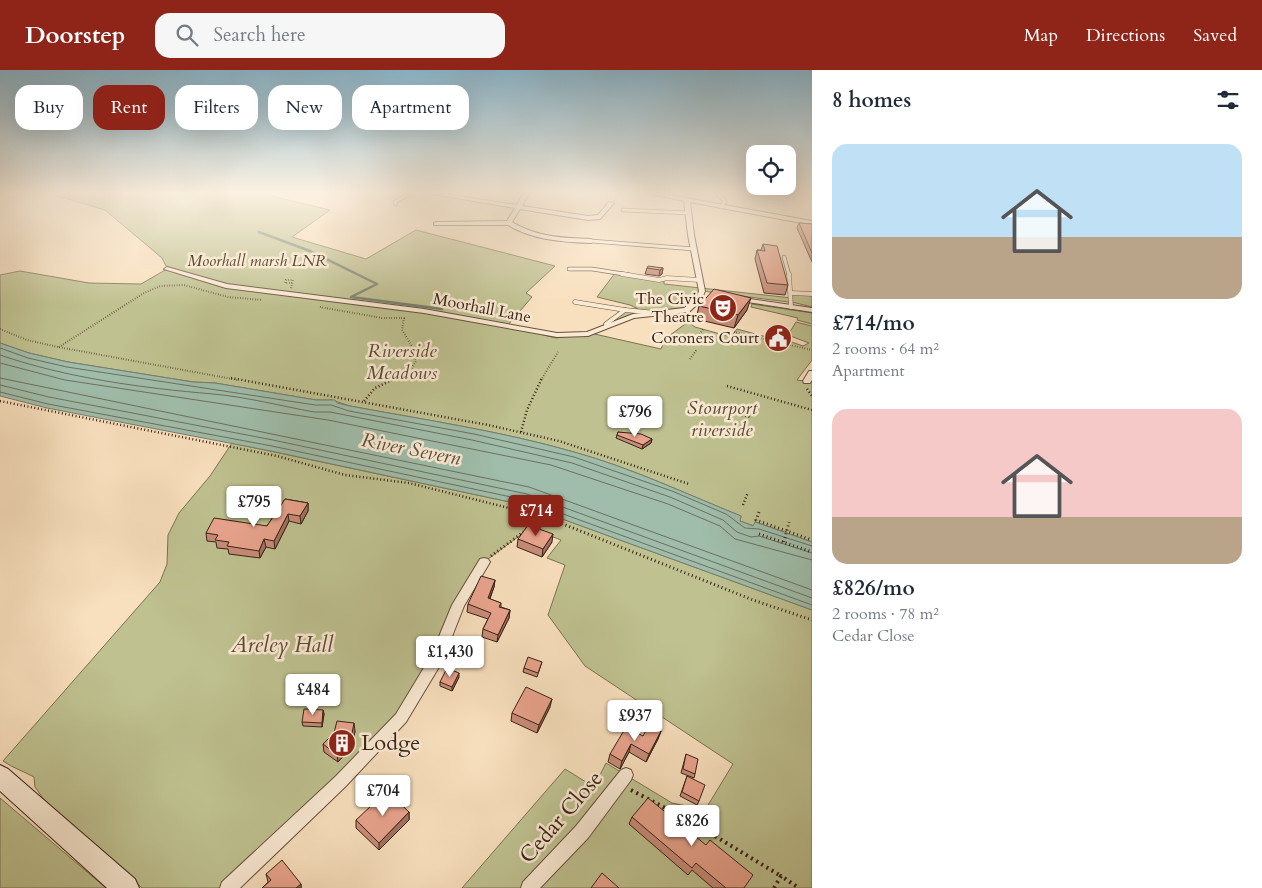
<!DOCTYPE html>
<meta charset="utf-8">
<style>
:root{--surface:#fff;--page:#f6f6f7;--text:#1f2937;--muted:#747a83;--accent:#8f2418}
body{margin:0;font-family:Cardo,serif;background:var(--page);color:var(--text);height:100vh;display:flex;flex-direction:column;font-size:19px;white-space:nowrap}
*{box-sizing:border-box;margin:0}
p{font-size:16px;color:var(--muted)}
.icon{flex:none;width:28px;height:28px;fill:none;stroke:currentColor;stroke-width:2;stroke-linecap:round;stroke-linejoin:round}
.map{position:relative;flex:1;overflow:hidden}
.drawer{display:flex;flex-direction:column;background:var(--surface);width:450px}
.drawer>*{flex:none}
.guide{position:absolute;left:15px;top:15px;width:475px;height:45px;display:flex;gap:10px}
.tools{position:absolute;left:746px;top:75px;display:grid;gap:10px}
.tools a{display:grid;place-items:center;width:50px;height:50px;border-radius:10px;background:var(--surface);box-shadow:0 5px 20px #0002;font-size:25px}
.price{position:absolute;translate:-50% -42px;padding:0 11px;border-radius:5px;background:#fff;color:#222;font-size:16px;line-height:32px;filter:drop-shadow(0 1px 2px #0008)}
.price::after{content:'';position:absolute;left:50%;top:30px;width:15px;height:11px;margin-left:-8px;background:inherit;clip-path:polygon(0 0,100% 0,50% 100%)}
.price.on{background:var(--accent);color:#fff}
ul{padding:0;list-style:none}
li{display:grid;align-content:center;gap:10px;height:265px;padding:0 20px}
li span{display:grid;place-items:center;height:155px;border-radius:15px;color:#555}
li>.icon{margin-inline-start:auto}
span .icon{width:90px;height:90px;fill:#fffc;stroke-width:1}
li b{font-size:21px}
h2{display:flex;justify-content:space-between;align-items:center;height:60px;padding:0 20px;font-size:21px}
.pill{padding:0 18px;border-radius:15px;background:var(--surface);box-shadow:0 5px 20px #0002;font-size:18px;line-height:45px}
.pill.on{background:var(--accent);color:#fff}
header{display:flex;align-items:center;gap:30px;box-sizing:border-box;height:70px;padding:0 25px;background:var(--accent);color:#fff}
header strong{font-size:24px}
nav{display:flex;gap:28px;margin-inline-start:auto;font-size:18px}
.search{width:350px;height:45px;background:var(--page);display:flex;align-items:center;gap:12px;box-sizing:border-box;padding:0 18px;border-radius:15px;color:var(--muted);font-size:19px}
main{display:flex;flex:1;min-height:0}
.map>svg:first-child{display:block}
</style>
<header>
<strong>Doorstep</strong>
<div class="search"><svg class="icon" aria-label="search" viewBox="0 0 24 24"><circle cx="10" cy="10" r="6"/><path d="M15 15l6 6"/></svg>Search here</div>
<nav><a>Map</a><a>Directions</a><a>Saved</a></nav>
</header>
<main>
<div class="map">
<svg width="812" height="818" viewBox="0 0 812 818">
<rect width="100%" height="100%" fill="#f8dfbd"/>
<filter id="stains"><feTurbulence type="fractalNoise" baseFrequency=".004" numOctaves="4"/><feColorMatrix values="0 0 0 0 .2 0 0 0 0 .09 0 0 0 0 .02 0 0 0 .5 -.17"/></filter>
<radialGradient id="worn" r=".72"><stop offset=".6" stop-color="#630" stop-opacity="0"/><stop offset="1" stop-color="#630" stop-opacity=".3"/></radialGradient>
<g fill="#bfc190" stroke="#7c7252">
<path d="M 44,122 L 268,122 L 267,125 L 330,140 L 292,167 L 366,189 L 416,160 L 555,196 L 526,223 L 532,227 L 507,256 L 556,268 L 590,263 L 661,279 L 666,268 L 688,252 L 695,257 L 731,267 L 737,259 L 785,272 L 786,270 L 803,276 L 809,273 L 788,265 L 796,252 L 812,256 L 812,290 L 797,310 L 812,312 L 812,472 L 756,452 L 754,456 L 740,451 L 741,446 C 686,424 632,398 574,382 C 501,361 425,350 350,336 L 332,330 L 316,330 L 215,313 L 193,312 L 68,292 L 29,283 L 0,273 L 0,205 L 20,201 L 89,213 L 141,214 L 167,199 L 203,208 L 166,196 L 162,188 L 105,140 Z"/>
<polygon points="615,203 664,211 664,214 792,228 792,223 812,224 812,237 796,233 702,221 701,226 689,239 656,243 606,254 621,241 638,239 630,235 597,227"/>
<polygon points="752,234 812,243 812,254 797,250 798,248 751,237"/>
<path d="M 232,373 L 524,435 L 812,540 L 812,818 L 462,818 L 565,699 L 594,717 L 606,693 L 672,733 L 705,740 L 733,694 L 585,596 L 548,545 L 565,495 L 547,488 L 561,470 L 530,458 L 484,492 L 401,648 L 228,818 L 142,818 L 45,731 L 35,717 L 34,707 C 23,701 13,698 3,691 L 160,512 L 167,494 L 168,465 L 179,443 L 210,406 Z"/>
<polygon points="0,728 106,818 0,818"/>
</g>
<path fill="#9fbdaa" stroke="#767f6e" d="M 0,273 L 29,283 L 68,292 L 193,312 L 215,313 L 316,330 L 335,330 L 337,333 L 350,336 C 425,350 501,361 574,382 C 632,398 686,424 741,446 L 740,451 L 753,456 L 755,452 L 812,472 L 812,540 L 524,435 L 271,381 L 47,338 L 0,326 Z"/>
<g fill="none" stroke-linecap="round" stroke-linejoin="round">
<g stroke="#6c705f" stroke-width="1">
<polyline points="0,278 28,288 67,297 315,335 331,335 349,341 474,364 574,387 672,421 726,444 745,458 759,459 812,476"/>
<path d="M 0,285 C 67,308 142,318 213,324 C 247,327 281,336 314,342 L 330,342 L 472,370 L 572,393 L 670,427 L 723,450 L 737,462 L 751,467 L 759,466 L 812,483"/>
<polyline points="0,293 65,310 328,350 551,395 668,434 720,456 735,469 812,490"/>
<polyline points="0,308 529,417 812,520"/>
<polyline points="0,315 49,327 273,370 527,424 812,528"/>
<polyline points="0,322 48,334 272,376 525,430 812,535"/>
</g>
<polyline stroke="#767f6e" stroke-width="2.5" points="259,162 310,181 377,214 351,227 442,239"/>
<g stroke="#68513e" stroke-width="4.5">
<g id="lane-far1">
<polyline points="715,122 725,131 721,137"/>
<polyline points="396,134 395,132 411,122"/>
<polyline points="623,140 689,143"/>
<polyline points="591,171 694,179"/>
<polyline points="784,187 789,205"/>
<polyline points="569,199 592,199 630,205"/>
</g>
</g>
<g stroke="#68513e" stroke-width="5">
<g id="lane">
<polyline points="622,204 659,210 667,208 699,210"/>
<polyline points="789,204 791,237"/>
<polyline points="792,223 812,224"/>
<polyline points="575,232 625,240"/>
<polyline points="606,254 625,240 656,243"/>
</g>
</g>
<g stroke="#68513e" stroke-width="2">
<g id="street">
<path d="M 421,122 L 433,122 L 517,135 L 524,122 L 530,122 L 522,136 L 588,146 L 598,145 L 609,132 L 614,133 L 600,149 L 588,150 L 520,139 L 512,152 C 537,167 563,168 591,169 L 594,171 L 591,173 C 562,172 533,170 508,155 L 434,155 L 434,153 L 436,152 L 507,151 L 515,138 Z"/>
<polygon points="642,122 653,122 812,151 812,155 690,132 694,165 705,221 701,231 689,242 634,248 588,266 557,267 424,243 226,218 164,199 167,197 227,214 424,239 557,263 587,262 633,244 684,238 696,229 699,221 688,165 684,131"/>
<polygon points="781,122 787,122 790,126 785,127"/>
<polygon points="736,227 812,238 812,242 734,230 732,229"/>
<polygon points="809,301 812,301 812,310 810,313 804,313 803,311"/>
<polygon points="484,488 488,489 490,492 464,536 442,592 406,652 346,716 240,818 220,818 222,812 336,706 396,644 431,586 452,535 480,489"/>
<polygon points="626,698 631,700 633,705 631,710 588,768 540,818 521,818 523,812 576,756 621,700"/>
</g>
</g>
<g stroke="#382214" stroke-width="2">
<polygon id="secondary" points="0,695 8,699 135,809 139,818 107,818 0,721"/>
</g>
<g stroke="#382214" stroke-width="2" stroke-dasharray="0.5 2" stroke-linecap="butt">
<polyline points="291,218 293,210 286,210 285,213 292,213"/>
<polyline points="320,237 382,248 406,248"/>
<polyline points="0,259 27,270 58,277 238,310"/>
<polyline points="734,262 812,280"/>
<polyline points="698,266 704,258"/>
<polyline points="59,277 144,223 160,216 184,215 228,227 262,230"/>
<polyline points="690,289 697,279"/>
<polyline points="393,310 409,302 416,291 415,281 402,260 404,248"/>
<polyline points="541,310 558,282"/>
</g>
<g stroke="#382214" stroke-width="2.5" stroke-dasharray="1 2.5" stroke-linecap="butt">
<polyline points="231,308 488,355 559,371 689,414"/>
<polyline points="727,316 812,340"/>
<polyline points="807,319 812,326"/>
<polyline points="0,331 277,386 345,405 409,413 525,442"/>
<polyline points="364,331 375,318 396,308"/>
<polyline points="718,339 750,347"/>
<polyline points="521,362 527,340 542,308"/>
<polyline points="743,435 748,422"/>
</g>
<g stroke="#382214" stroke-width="3" stroke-dasharray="1 3" stroke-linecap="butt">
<polyline points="520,440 543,446 753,530 812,550"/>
<polyline points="759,442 756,450 812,470"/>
<polyline points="531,457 543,446"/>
<polyline points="759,464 812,482"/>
<polyline points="784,472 789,452"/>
<polyline points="491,486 525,461"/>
</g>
<g stroke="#382214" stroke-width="4" stroke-dasharray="2 4" stroke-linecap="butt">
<polyline points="631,720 690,751 781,806"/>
<polyline points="774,818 781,806 799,818"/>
</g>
<use href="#lane-far1" stroke="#faead4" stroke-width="3"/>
<use href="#lane" stroke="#faead4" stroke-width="4"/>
<use href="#street" fill="#faead4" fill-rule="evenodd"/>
<use href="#secondary" fill="#faead4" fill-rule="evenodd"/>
</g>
<g fill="#c88c79" stroke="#382214">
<polygon points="799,153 812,154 812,192 797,158"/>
<polygon points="763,174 788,215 785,225 764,223 755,189 757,180 761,180"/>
<polygon points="647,198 663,198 662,204 659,206 645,204"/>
<polygon points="699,236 747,240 734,258 696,249"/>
<polygon points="618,362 652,369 651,373 642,379 616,368"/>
<polygon points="285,429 308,433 308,441 301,454 289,451 275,479 266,477 260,488 229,484 228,479 217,478 216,472 207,471 206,463 267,456"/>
<polygon points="518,469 552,472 542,487 517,477"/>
<polygon points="495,510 494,517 490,529 501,533 501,537 510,540 509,548 497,572 482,567 483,559 488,549 467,542 468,534"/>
<polygon points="542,592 537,607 523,602 524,598"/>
<polygon points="459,607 452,621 440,616 440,612"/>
<polygon points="550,637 537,663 511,651 512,643"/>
<polygon points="323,640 324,644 322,657 303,656 302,652"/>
<polygon points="355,661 352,676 338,692 324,682 323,674"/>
<polygon points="661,661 658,669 646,692 629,682 620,699 608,692 610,684 643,666"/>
<polygon points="686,684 695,704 694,708 681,703 685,688"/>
<polygon points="687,706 699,731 697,735 680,726"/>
<polygon points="409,742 409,750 379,780 356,758 356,750"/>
<polygon points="632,747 744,818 713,818 692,800 688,805 629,754"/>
<polygon points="266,804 301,814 301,818 262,818 268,812"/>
</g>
<g fill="#a37263" stroke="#382214">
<polygon points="663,198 662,204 659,206 660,200"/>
<polygon points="751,228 747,240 734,258 738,245"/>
<polygon points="652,369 651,373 642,379 643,375"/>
<polygon points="308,433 308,441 301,454 300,446"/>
<polygon points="288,444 289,451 275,479 274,471"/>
<polygon points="553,464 552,472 542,487 543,479"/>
<polygon points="264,469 266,477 260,488 259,481"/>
<polygon points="495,510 494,517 487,535 488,528"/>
<polygon points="510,540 509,548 497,572 498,565"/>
<polygon points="459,603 459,607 452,621 452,617"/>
<polygon points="552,629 550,637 537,663 539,655"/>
<polygon points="323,640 324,644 322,657 322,653"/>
<polygon points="354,653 355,661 352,676 338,692 337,685"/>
<polygon points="661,661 658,669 646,692 649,684"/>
<polygon points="631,674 629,682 620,699 622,691"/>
<polygon points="409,742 409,750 379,780 379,773"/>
<polygon points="301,814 301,818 296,818"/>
</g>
<g fill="#e9a38d" stroke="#382214">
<polygon points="799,153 812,154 812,183"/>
<polygon points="763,174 777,176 788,215 767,213 757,180 765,181"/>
<polygon points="648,196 663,198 660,200 647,198"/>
<polygon points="714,219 751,228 738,245 699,236"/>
<polygon points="618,362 641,364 652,369 643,375 617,365"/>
<polygon points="285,429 308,433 300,446 288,444 274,471 264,469 259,481 227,476 229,472 215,470 218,465 206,463 214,448 267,456"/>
<polygon points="528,455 553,464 543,479 518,469"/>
<polygon points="481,506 495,510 488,528 501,533 499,537 510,540 498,565 483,559 491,543 468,534"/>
<polygon points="528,587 542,592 538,603 524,598"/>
<polygon points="447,598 459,603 452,617 440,612"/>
<polygon points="526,617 552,629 539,655 512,643"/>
<polygon points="304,639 323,640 322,653 302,652"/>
<polygon points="337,651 354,653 351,668 337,685 323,674 334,663"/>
<polygon points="649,655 661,661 649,684 631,674 622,691 610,684 626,657 643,666"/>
<polygon points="686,684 698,689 695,704 683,699"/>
<polygon points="687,706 705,715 699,731 682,722"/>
<polygon points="387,721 409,742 379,773 356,750"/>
<polygon points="648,728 706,775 710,770 753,805 744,818 726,818 696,793 692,798 632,747"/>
<polygon points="282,790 301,814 296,818 262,818 271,810 266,804"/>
<polygon points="602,803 619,818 591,818"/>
</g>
<linearGradient id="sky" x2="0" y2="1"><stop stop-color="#8bb8cf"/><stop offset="0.52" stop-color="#fcf1e1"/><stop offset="1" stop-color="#fcf1e1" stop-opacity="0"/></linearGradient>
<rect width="812" height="236" fill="url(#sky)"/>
<defs>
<g id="theatre-disc" transform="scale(1.4375)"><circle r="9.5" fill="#8f2418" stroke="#faead4"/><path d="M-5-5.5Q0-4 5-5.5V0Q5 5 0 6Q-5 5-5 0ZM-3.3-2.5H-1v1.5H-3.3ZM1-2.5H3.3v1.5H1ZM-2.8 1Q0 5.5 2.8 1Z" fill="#fff"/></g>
<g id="civic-disc" transform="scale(1.4375)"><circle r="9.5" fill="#8f2418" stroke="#faead4"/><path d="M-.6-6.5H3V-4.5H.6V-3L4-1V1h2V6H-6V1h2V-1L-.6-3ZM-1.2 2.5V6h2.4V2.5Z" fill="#fff"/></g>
<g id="building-disc" transform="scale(1.4375)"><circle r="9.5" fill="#8f2418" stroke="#faead4"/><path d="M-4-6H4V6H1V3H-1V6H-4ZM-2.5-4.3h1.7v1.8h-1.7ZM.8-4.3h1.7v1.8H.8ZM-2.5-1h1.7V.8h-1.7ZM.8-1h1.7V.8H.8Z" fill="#fff"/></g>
</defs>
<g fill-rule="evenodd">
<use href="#theatre-disc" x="723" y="238"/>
<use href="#civic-disc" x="778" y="268"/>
<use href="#building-disc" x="342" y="673"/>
</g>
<g text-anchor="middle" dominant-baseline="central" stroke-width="5" stroke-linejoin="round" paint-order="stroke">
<g font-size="16" font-style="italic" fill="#5a4a33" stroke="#faead4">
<text x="257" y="191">Moorhall marsh LNR</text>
</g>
<g font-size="16" fill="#382214" stroke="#faead4" text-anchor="end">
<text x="704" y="229">The Civic<tspan x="704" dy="18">Theatre</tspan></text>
<text x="759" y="268">Coroners Court</text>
</g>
<g font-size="16" fill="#382214" stroke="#faead4">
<text transform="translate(482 238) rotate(11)">Moorhall Lane</text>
</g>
<g font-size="19" font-style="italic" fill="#5a4a33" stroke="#faead4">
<text x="402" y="281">Riverside<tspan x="402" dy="22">Meadows</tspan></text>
<text x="722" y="338">Stourport<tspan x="722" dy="22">riverside</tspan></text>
</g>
<g font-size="20" font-style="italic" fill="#575041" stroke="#faead4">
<text transform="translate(411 379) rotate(11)">River Severn</text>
</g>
<g font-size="22" font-style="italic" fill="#5a4a33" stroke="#faead4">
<text x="282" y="575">Areley Hall</text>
</g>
<g font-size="22" fill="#382214" stroke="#faead4" text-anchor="start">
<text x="361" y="673">Lodge</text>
</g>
<g font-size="22" fill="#382214" stroke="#faead4">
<text transform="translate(561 747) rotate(-49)">Cedar Close</text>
</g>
</g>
<rect width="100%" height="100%" filter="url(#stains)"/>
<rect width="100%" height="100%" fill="url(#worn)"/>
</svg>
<div class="tools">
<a><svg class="icon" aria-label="locate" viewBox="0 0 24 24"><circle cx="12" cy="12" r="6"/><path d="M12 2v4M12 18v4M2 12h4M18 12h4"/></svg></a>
</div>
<b class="price" style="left:635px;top:368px">£796</b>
<b class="price" style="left:254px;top:458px">£795</b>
<b class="price on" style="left:536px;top:467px">£714</b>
<b class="price" style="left:450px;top:608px">£1,430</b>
<b class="price" style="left:313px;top:646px">£484</b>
<b class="price" style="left:635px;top:672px">£937</b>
<b class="price" style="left:383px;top:747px">£704</b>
<b class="price" style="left:692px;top:777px">£826</b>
<div class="guide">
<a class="pill">Buy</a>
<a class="pill on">Rent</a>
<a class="pill">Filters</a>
<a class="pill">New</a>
<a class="pill">Apartment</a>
</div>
</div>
<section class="drawer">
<h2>8 homes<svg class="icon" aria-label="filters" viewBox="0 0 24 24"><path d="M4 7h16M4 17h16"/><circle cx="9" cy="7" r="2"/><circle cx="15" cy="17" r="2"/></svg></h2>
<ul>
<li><span style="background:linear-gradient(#bfe0f5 60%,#b9a48a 0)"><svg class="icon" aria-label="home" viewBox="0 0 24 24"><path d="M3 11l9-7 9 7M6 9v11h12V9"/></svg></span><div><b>£714/mo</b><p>2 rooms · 64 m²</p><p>Apartment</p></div></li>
<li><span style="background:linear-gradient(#f6c9c9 70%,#b9a48a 0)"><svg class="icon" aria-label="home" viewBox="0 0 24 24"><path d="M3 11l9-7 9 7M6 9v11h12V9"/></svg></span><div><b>£826/mo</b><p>2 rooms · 78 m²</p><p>Cedar Close</p></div></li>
</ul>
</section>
</main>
